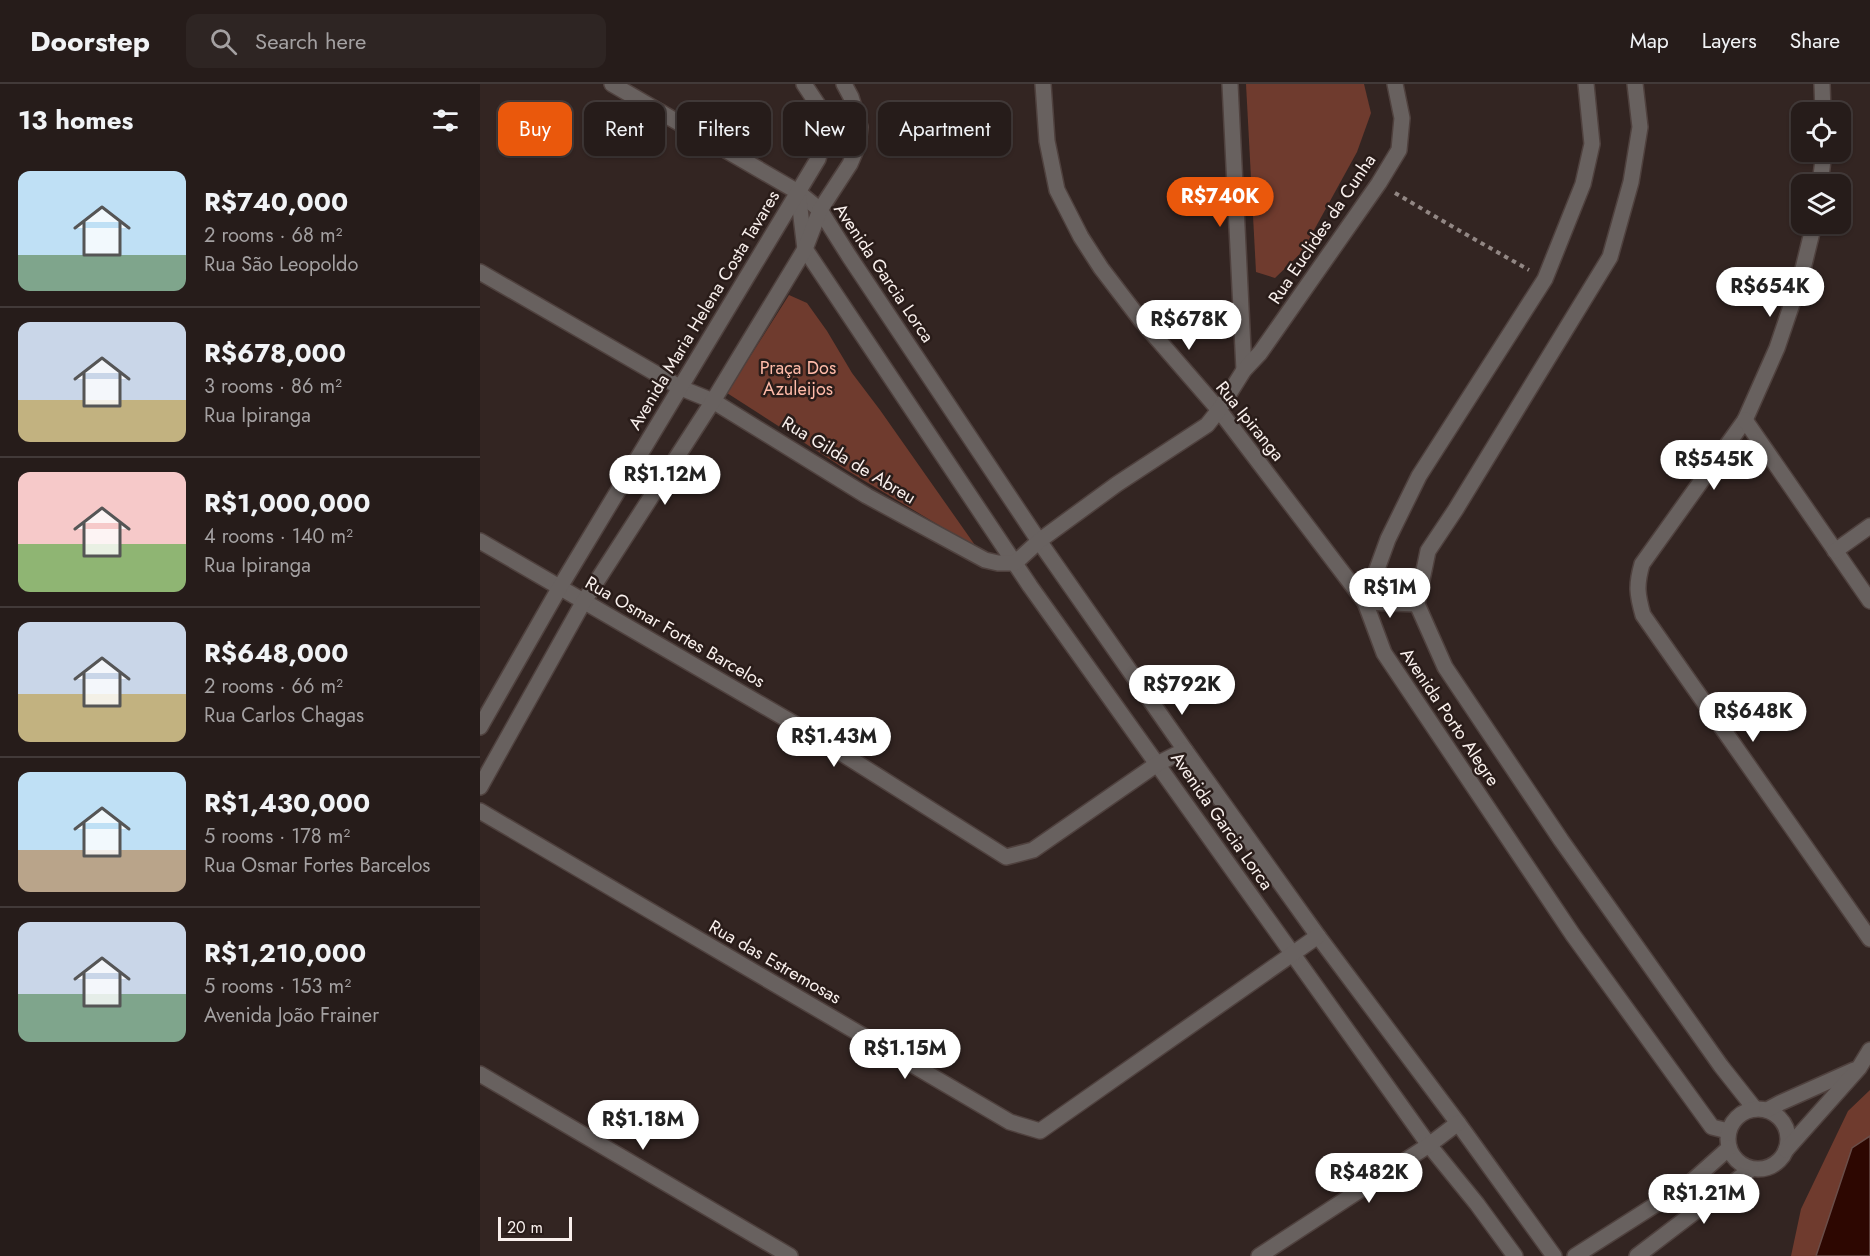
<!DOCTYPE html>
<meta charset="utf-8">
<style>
:root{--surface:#261c1a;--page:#2e2523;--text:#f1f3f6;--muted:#a4a1a2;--line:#423a39;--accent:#ea580c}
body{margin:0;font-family:Jost,sans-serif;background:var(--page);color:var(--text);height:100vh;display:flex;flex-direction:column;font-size:22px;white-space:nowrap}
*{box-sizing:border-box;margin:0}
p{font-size:20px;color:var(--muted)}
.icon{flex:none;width:33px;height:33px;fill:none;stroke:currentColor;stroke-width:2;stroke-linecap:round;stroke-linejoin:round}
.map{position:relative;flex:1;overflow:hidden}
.side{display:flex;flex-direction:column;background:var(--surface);width:480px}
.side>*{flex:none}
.top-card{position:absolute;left:18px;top:18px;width:570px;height:54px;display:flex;gap:12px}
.controls{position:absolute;left:1311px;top:18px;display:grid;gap:12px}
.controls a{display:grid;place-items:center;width:60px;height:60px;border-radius:12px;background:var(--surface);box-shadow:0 2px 4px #0004,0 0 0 2px var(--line);font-size:30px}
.scale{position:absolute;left:18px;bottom:15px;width:74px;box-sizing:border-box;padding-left:6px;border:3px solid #f9f0ed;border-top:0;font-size:16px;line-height:21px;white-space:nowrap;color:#f9f0ed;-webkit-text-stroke:4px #291c19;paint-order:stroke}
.price{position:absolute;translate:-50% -51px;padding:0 14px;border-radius:21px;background:#fff;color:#222;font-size:20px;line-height:39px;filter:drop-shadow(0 2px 3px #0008)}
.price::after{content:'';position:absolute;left:50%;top:36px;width:18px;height:14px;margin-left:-9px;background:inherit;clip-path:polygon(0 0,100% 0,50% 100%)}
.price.selected{background:var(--accent);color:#fff}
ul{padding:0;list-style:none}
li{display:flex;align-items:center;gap:18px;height:150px;padding:0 18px}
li+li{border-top:2px solid var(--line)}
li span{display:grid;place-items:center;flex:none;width:168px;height:120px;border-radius:12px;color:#555}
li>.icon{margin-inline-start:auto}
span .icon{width:72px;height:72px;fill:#fffc;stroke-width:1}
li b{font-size:26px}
h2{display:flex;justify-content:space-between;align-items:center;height:72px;padding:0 18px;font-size:26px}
.chip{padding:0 21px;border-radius:12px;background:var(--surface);box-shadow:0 2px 4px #0004,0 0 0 2px var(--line);font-size:21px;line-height:54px}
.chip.selected{background:var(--accent);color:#fff}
header{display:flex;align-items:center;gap:36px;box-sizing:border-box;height:84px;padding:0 30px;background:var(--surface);border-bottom:2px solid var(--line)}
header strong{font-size:28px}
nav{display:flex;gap:33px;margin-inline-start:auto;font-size:21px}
.search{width:420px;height:54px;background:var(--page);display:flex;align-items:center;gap:15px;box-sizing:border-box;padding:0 21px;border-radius:12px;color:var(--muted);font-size:22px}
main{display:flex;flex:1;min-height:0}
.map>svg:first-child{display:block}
</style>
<header>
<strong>Doorstep</strong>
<div class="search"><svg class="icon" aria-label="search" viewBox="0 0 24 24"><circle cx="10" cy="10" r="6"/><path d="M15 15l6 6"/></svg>Search here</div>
<nav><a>Map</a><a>Layers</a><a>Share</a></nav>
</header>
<main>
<section class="side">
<h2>13 homes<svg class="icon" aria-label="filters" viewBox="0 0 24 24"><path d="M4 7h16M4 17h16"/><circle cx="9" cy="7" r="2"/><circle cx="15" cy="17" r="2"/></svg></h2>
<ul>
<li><span style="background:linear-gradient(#bfe0f5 70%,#7fa58c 0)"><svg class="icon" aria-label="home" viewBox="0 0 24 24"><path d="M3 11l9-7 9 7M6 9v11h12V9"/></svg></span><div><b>R$740,000</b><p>2 rooms · 68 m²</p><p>Rua São Leopoldo</p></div></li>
<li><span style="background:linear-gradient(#c9d6e8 65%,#c2b280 0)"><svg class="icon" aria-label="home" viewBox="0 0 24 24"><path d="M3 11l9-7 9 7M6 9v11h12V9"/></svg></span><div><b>R$678,000</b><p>3 rooms · 86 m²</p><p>Rua Ipiranga</p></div></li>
<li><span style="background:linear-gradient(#f6c9c9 60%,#8fb573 0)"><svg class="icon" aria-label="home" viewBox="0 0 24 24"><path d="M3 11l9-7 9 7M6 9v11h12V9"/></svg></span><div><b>R$1,000,000</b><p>4 rooms · 140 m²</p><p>Rua Ipiranga</p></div></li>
<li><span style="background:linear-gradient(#c9d6e8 60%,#c2b280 0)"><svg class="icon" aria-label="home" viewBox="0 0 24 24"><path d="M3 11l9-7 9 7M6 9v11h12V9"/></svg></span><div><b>R$648,000</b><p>2 rooms · 66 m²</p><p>Rua Carlos Chagas</p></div></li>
<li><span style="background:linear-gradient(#bfe0f5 65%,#b9a48a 0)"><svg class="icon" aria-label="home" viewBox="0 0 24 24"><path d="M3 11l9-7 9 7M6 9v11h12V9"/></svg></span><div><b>R$1,430,000</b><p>5 rooms · 178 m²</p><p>Rua Osmar Fortes Barcelos</p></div></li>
<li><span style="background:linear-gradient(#c9d6e8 60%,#7fa58c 0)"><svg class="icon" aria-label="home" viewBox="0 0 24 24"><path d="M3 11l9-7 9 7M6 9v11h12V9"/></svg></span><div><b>R$1,210,000</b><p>5 rooms · 153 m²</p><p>Avenida João Frainer</p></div></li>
</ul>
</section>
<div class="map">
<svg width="1390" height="1172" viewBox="0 0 1390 1172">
<rect width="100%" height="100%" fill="#332522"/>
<g fill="#6f3b2e">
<polygon points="766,0 884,0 891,29 877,68 822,168 795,194 776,188"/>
<polygon points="309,211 327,219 347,247 372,289 400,326 497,464 368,387 247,309"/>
<polygon points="1390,1006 1390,1052 1372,1064 1336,1172 1311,1172 1321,1125 1368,1027"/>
</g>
<polygon fill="#2d0701" stroke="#6a4d48" stroke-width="1.5" points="1390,1052 1390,1172 1336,1172 1372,1064"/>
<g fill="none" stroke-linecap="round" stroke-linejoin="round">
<g stroke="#4f413e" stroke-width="18">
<g id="minor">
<polyline points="132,0 318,108 340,126 369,172 559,457 705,666 838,852 978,1039 1074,1172"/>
<polyline points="563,0 567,57 577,106 601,153 621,184 660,235 739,326 885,518 937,520"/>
<polyline points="750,0 764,286"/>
<polyline points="1106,0 1112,60 1103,100 1065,195 939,392 908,455 885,518 904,569 1093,851 1232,1043 1248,1047"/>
<polyline points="1155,0 1160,43 1151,98 1130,173 976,425 948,467 937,520 965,583 1081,756 1241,982 1275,1025"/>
<polyline points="1342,0 1343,28"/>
<polyline points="1340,100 1344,68"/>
<polyline points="318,108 325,165 550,502 949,1061 997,1120 1035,1172"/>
<path d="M 1334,140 L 1321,193 L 1297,264 L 1265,336 L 1162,480 C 1156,501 1157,510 1163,531 L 1390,855"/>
<polyline points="0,188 201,304 233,317 387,412 505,476 518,479 535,479 559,457 637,400 727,341 739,326 764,286 780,269 899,99 919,66 922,34 915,0"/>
<polyline points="1265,336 1390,517"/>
<polyline points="0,457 320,643 526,773 553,766 677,680 705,666"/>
<polyline points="1355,467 1390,442"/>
<polyline points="0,643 80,503 338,75 348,36 324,0"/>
<polyline points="0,703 104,517 233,317 325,165 340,126 370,80 378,61 380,43 371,13 364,0"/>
<polyline points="0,727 530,1038 560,1047 838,852"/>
<polyline points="0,990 310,1172"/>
<circle cx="1278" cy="1055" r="30"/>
<polyline points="1287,1026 1300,1019 1374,986"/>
<polyline points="1306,1066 1379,984 1390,966"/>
<polyline points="779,1172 949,1061 978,1039"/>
<polyline points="1095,1172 1211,1098 1249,1064"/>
<polyline points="1157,1172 1271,1085"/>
</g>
</g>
<polyline stroke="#928784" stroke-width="4" stroke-dasharray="4.5 4.5" stroke-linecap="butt" points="915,109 980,147 1049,186"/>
<use href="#minor" stroke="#68615f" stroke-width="15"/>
</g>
<g text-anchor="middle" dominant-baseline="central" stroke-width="5" stroke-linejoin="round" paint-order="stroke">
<g font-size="18" fill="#f9f0ed" stroke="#291c19">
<text transform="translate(842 145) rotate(-56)">Rua Euclides da Cunha</text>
<text transform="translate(404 189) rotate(56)">Avenida Garcia Lorca</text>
<text transform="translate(224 226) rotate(-59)">Avenida Maria Helena Costa Tavares</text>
<text transform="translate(770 337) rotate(51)">Rua Ipiranga</text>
<text transform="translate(369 376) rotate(31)">Rua Gilda de Abreu</text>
<text transform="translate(195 548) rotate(30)">Rua Osmar Fortes Barcelos</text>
<text transform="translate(970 633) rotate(56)">Avenida Porto Alegre</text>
<text transform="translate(742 737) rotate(55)">Avenida Garcia Lorca</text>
<text transform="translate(295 878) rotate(30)">Rua das Estremosas</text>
</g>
<g font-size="18" fill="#ffbba9" stroke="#291c19">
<text x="318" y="284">Praça Dos<tspan x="318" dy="21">Azuleijos</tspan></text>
</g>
</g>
</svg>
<div class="controls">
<a><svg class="icon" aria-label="locate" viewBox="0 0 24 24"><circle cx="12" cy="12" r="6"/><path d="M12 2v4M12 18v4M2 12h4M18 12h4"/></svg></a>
<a><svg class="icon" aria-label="layers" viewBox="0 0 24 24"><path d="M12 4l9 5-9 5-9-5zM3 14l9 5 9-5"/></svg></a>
</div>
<div class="scale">20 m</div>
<b class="price selected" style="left:740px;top:144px">R$740K</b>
<b class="price" style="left:1290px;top:234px">R$654K</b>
<b class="price" style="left:709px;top:267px">R$678K</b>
<b class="price" style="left:1234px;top:407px">R$545K</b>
<b class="price" style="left:185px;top:422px">R$1.12M</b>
<b class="price" style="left:910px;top:535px">R$1M</b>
<b class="price" style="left:702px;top:632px">R$792K</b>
<b class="price" style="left:1273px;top:659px">R$648K</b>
<b class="price" style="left:354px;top:684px">R$1.43M</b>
<b class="price" style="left:425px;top:996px">R$1.15M</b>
<b class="price" style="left:163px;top:1067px">R$1.18M</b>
<b class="price" style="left:889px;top:1120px">R$482K</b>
<b class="price" style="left:1224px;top:1141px">R$1.21M</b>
<div class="top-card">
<a class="chip selected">Buy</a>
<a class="chip">Rent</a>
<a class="chip">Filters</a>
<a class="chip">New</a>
<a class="chip">Apartment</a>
</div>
</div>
</main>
